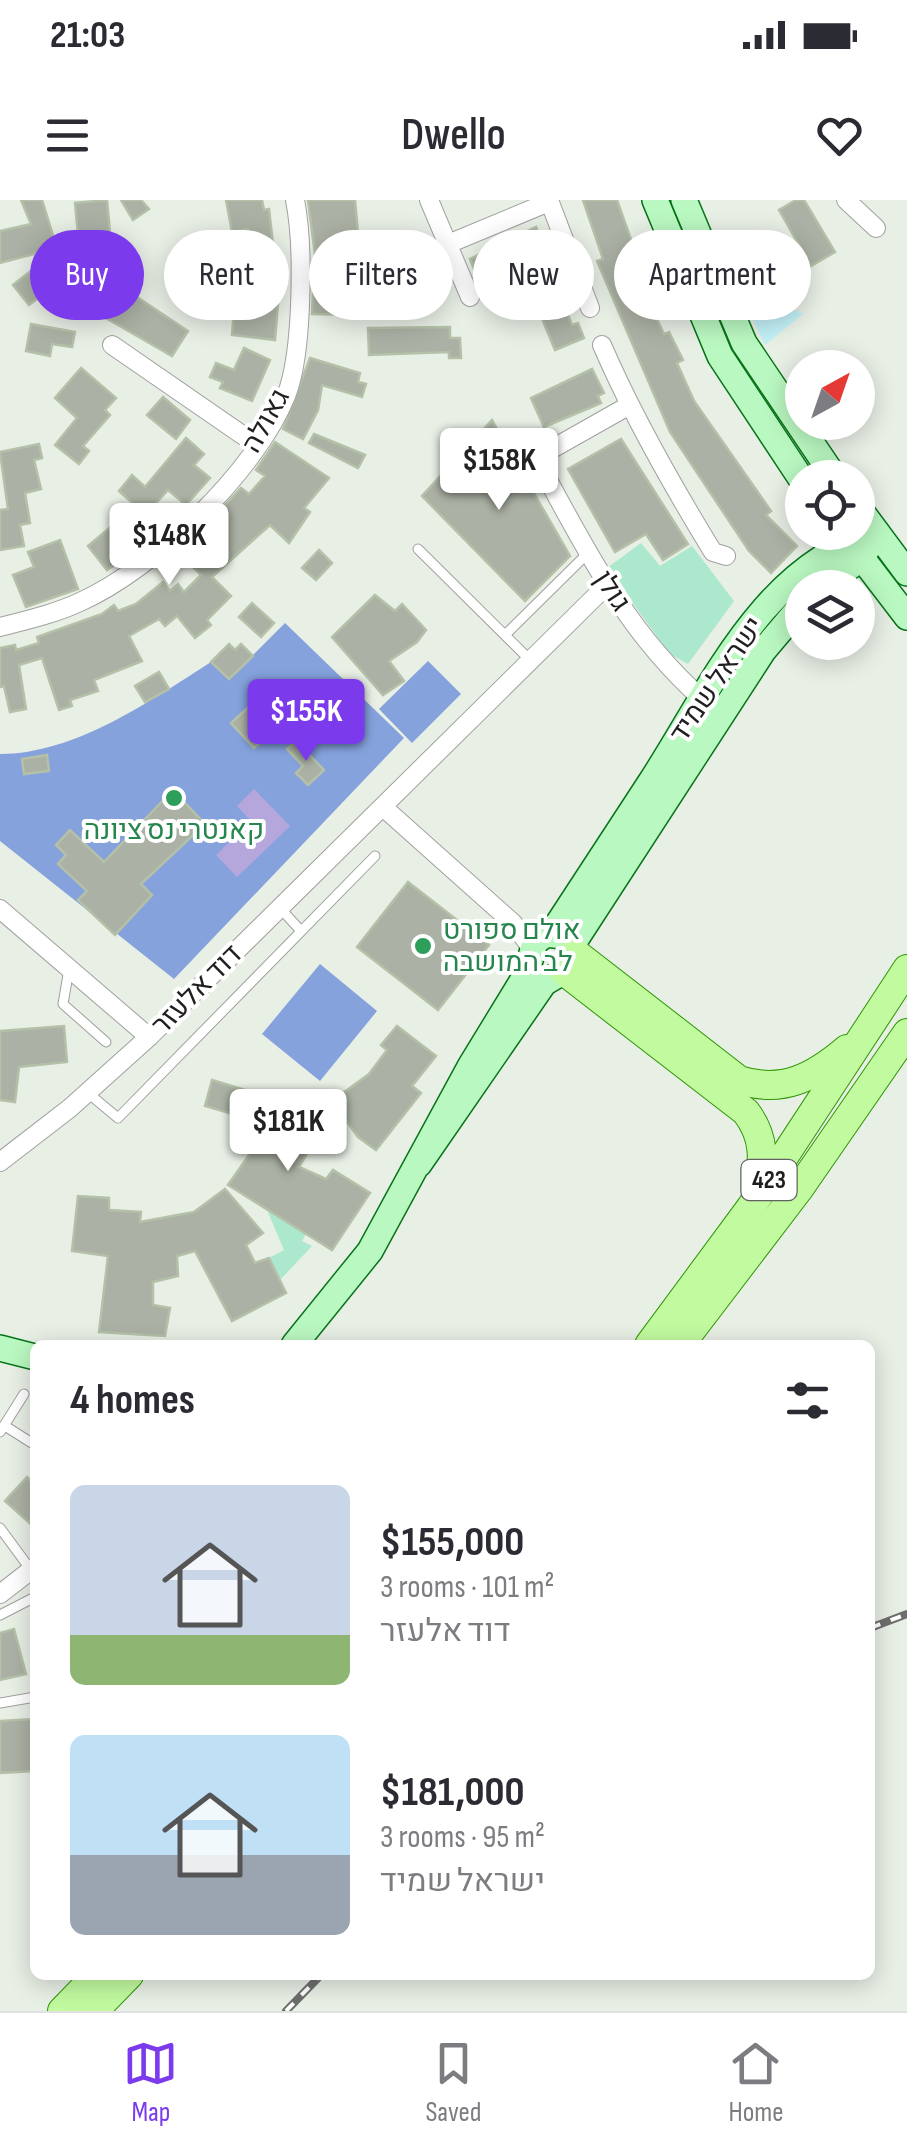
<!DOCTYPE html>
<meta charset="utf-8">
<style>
:root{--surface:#fff;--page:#f2f2f3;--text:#2b2b33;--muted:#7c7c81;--line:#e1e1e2;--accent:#7c3aed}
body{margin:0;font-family:"Sofia Sans Condensed",Heebo,sans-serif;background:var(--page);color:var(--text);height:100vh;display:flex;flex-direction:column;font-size:38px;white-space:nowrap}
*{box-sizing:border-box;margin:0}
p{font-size:32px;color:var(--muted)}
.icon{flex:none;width:55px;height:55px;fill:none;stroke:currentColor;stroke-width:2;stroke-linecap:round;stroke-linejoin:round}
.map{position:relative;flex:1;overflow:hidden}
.panel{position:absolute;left:30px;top:1140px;width:845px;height:640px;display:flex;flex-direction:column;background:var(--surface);border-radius:15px;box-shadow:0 5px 25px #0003}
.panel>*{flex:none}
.guide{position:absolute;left:30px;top:30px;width:848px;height:90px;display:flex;gap:20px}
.needle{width:65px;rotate:40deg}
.controls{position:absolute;left:785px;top:150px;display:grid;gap:20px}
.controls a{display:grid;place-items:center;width:90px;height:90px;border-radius:50%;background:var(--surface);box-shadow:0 5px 25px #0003;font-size:50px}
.price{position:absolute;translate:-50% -85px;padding:0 22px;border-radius:10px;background:#fff;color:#222;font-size:32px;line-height:65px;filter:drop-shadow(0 2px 5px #0008)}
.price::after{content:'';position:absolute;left:50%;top:60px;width:30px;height:22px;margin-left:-15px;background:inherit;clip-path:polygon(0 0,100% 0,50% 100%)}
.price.active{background:var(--accent);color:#fff}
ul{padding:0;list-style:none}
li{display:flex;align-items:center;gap:30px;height:250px;padding:0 40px}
li span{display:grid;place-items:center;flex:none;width:280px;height:200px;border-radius:15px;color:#555}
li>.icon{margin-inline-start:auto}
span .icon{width:120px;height:120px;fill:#fffc;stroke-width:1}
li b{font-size:42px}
h2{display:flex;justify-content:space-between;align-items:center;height:120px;padding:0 40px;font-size:42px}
.tag{padding:0 35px;border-radius:45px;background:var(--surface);box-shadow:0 5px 25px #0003;font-size:35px;line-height:90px}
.tag.active{background:var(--accent);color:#fff}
.status{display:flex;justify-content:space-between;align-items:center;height:70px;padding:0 50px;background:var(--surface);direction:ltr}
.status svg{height:28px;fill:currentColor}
header{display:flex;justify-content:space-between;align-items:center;height:130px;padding:0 40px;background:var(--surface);font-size:45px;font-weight:600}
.tab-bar{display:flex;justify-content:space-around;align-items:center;height:140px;border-top:2px solid var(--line);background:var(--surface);font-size:28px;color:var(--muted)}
.tab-bar a{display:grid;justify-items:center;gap:5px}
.tab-bar .active{color:var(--accent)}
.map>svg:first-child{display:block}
</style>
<div class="status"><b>21:03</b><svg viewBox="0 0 49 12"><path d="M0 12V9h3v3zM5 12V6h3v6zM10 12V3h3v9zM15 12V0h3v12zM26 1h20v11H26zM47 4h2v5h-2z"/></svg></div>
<header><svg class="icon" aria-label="menu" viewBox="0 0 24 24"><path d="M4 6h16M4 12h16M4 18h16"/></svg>Dwello<svg class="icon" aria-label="heart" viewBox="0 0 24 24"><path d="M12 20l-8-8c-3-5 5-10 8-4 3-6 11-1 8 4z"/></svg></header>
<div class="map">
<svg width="907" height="1811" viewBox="0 0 907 1811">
<rect width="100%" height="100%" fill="#e8efe5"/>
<g fill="#ace8ce">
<polygon points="641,343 660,366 692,346 734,401 688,464 670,454 607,368"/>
<polygon points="267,1010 306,1034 302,1041 312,1046 280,1080 269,1058 284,1050"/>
</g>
<polygon fill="#c3f1f8" points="733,77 803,114 765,145"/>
<g fill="#85a2dd">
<path d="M 285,423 L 404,538 L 174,779 L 0,641 L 0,554 C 75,554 150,501 211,462 L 229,479 Z"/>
<polygon points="428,461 461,494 412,543 379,509"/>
<polygon points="320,764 377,811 320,881 262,834"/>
</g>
<polygon fill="#b5a6dc" points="254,589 290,626 237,677 216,655 251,621 237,606"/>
<g fill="#abb1a4" stroke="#b4c1a8" stroke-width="2.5">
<polygon points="21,0 42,0 57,48 0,63 0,31 31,24"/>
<polygon points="107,0 111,43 79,46 75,3"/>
<polygon points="121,0 141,0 149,9 133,20"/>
<polygon points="226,0 262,0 264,10 269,9 275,62 250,63 252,89 279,92 275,140 232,135 236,82 218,83 216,62 250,60 248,29 232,32"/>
<polygon points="308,0 355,0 359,44 344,46 346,60 337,61 337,97 353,97 353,115 312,114 313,92 321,92 321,62 316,63"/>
<polygon points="583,0 617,0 644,76 638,79 664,134 669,132 683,160 677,163 694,201 771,311 766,315 797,346 771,373 749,351 670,232 597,61 603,59"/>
<polygon points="796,0 804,0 835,52 811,66 779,10"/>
<polygon points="536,27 552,67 545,70 553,93 559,91 572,125 578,123 584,138 555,150 541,116 535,118 529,103 524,105 513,76 482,89 470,59"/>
<polygon points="41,63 57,84 29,105 13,85"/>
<polygon points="82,70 113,87 118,77 138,87 134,95 188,131 172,156 85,106"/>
<polygon points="31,124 75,132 72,147 52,144 50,156 26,151"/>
<polygon points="450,127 450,138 460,138 461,158 449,158 449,152 369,155 368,128"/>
<polygon points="244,148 270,160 252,201 220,188 223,182 210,177 216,163 234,170"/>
<polygon points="310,158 360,173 358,182 366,184 362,197 322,185 318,210 303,239 283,229"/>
<polygon points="81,168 116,198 105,210 110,215 83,246 89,251 79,264 55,245 77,218 55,198"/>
<polygon points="592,169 604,193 598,196 601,203 544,227 531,198"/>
<polygon points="163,197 190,220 176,239 147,215"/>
<polygon points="492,220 570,356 525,401 422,296"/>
<polygon points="314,234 365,255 358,268 309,243"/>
<polygon points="186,238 204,254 194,265 210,278 186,305 168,290 148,312 163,325 150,341 107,370 88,346 136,306 119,291 132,275 145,287"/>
<polygon points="621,239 688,344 663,360 646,334 615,352 568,269"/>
<polygon points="275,242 329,278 304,308 310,312 289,343 270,325 212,377 231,396 207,420 211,425 195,438 177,416 165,426 159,419 129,436 142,461 94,480 98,491 70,500 72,506 59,510 42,458 19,465 26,509 10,512 4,486 0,487 0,448 15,445 16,450 39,443 37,437 102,414 114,405 118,411 136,404 163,382 170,391 178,384 184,392 201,375 185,359 205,339 199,333 241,288 249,294 265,276 256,270"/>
<polygon points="39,244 42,258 34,260 41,289 25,293 30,323 20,325 24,346 0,350 0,310 8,309 0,252"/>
<polygon points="60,340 78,389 26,407 13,375 34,367 28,352"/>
<polygon points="319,350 332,363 316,380 302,368"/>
<polygon points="375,395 395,411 402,404 426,430 417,442 389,461 404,481 383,495 332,437"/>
<polygon points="252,403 274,423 261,437 239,417"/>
<polygon points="229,444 235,450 241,444 253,456 229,479 211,462"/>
<polygon points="159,472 169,489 145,502 135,486"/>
<polygon points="254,502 277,527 254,548 231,523"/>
<polygon points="296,541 324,570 308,585 296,573 303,566 287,549"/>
<polygon points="47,555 49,571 24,574 22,559"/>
<polygon points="173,590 205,624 141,684 152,695 115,735 78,700 87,691 58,664 66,655 56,645 70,630 104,662"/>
<polygon points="408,682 489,745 438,810 357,747"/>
<polygon points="64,826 67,862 19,867 15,902 0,900 0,831"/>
<polygon points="397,826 436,856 412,886 421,893 376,950 358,937 332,901 369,874 387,850 381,845"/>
<polygon points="212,880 282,901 271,941 308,952 299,967 326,979 333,970 370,993 332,1050 228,985 270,925 205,906"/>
<polygon points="225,989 263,1033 246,1045 255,1063 269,1058 286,1093 232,1121 195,1051 177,1056 178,1076 153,1082 153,1105 170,1108 165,1136 99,1132 108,1056 72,1051 78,996 109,998 109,1010 141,1012 140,1022 194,1012"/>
<polygon points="27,1277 35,1284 35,1328 5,1301"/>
<polygon points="14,1429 26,1474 0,1480 0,1433"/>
<polygon points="34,1519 35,1571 0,1573 0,1521"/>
</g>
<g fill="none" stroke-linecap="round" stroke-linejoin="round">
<g stroke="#a0a0a0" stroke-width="11">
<g id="lane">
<polyline points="418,349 529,459"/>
<polyline points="506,434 588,353"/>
<polyline points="280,708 301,731"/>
<polyline points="69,769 63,804 106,842"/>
<polyline points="88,893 118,918 375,656"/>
<polyline points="5,1226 35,1245"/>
<polyline points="0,1232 24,1194"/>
<polyline points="0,1328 31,1370"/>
<polyline points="0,1415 35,1397"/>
<polyline points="0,1503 35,1497"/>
</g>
</g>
<g stroke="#a0a0a0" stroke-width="20">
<g id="street">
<polyline points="429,0 470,97"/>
<polyline points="549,0 590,108"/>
<polyline points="846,0 876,28"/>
<polyline points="448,44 549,2"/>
<polyline points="112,145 257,245"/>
<path d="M 602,145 C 633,217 672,285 713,352 L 726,356"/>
<path d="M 628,206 L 536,258 C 585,347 624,429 701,498"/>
<path d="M 0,427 C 27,420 54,414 80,402 C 154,369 255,272 286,196 C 303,154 304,45 295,0"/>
<polyline points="383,607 513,723 532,749"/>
<polyline points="0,709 149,837"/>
<polyline points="0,962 70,908 149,837 605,387"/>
<polyline points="0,1394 35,1367"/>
</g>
</g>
<g stroke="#077419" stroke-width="28">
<g id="secondary">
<polyline points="655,0 720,156 802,280"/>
<polyline points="684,0 744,143 835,278"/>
<polyline points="858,307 907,373"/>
<polyline points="842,332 907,417"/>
<polyline points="822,388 861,358 869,346"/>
<path d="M 552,733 C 585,682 619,631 652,580 C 711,489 763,365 877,333"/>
<polyline points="572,745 763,451 802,405"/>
<polyline points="294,1145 370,1051 471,865 526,775 535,742 546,734 563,736 574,752 569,768 544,783 419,964"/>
<polyline points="0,1148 35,1157"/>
</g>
</g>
<g stroke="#2c9603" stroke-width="30">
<g id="primary">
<path d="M 574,752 L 739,880 C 783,894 814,877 847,849"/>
<path d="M 565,772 L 746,912 C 765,937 765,962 756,992"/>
<polyline points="649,1145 751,1007 907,769"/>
<polyline points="680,1145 799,989 907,833"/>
<polyline points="62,1811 97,1775"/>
<polyline points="94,1811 129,1775"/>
</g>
</g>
<use href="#lane" stroke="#fff" stroke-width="9"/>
<use href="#street" stroke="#fff" stroke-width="18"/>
<use href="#secondary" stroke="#baf8c1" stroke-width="25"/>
<use href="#primary" stroke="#c1fa9f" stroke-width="28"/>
<g stroke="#6d6d6d" stroke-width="8">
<g id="rail">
<polyline points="870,1428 907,1414"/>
<polyline points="286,1811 321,1775"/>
</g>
</g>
<use href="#rail" stroke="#fff" stroke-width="4" stroke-dasharray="11" stroke-linecap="butt"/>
</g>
<g fill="#2e9e5b" stroke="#fff" stroke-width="4">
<circle cx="174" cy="598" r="10"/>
<circle cx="423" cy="746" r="10"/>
</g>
<g text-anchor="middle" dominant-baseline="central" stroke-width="8" stroke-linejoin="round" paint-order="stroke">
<rect fill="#fff" stroke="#626262" stroke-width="2.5" x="741.5" y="960" width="55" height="40" rx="8"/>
<g font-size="25" font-weight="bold" fill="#1f1f1f">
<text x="769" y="980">423</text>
</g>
<g font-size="28" fill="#1f1f1f" stroke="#fff">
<text transform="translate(266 221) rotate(-61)">גאולה</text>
<text transform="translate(612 391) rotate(57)">גולן</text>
<text transform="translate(717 480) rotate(-56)">ישראל שמיד</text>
<text transform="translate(197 790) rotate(-45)">דוד אלעזר</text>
</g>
<g font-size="28" fill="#27864d" stroke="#fff">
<text x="174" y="630">קאנטרי נס ציונה</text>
<text x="443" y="730" text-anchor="start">אולם ספורט<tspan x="443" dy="32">לב המושבה</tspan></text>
</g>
</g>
</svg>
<div class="controls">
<a><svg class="needle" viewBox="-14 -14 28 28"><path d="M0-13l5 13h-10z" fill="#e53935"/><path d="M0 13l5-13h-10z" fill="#7c7c81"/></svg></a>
<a><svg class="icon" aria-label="locate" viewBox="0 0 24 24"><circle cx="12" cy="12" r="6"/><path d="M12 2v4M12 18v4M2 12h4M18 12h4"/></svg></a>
<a><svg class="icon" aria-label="layers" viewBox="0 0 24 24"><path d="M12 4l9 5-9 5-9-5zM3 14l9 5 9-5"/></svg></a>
</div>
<b class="price" style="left:499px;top:313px">$158K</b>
<b class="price" style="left:169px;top:388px">$148K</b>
<b class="price active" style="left:306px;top:564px">$155K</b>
<b class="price" style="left:288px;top:974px">$181K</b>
<div class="guide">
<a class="tag active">Buy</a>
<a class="tag">Rent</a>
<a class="tag">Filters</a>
<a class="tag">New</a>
<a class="tag">Apartment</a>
</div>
<section class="panel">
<h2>4 homes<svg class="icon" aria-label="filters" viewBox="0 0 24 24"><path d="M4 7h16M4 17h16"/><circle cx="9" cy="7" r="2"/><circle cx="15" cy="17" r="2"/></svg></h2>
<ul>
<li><span style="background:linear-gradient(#c9d6e8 75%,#8fb573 0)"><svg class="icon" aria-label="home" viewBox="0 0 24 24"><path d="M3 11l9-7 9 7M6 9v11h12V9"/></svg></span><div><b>$155,000</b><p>3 rooms · 101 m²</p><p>דוד אלעזר</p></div></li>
<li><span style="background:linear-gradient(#bfe0f5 60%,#9aa5b1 0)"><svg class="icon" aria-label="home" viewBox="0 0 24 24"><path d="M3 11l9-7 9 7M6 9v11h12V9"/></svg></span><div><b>$181,000</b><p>3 rooms · 95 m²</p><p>ישראל שמיד</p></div></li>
</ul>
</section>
</div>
<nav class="tab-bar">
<a class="active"><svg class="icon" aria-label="map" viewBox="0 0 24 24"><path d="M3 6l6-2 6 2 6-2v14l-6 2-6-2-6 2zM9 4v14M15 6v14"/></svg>Map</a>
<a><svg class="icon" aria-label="saved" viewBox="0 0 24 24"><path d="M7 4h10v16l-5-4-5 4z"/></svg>Saved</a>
<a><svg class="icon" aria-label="home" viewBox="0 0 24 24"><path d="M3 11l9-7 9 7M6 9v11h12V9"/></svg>Home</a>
</nav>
